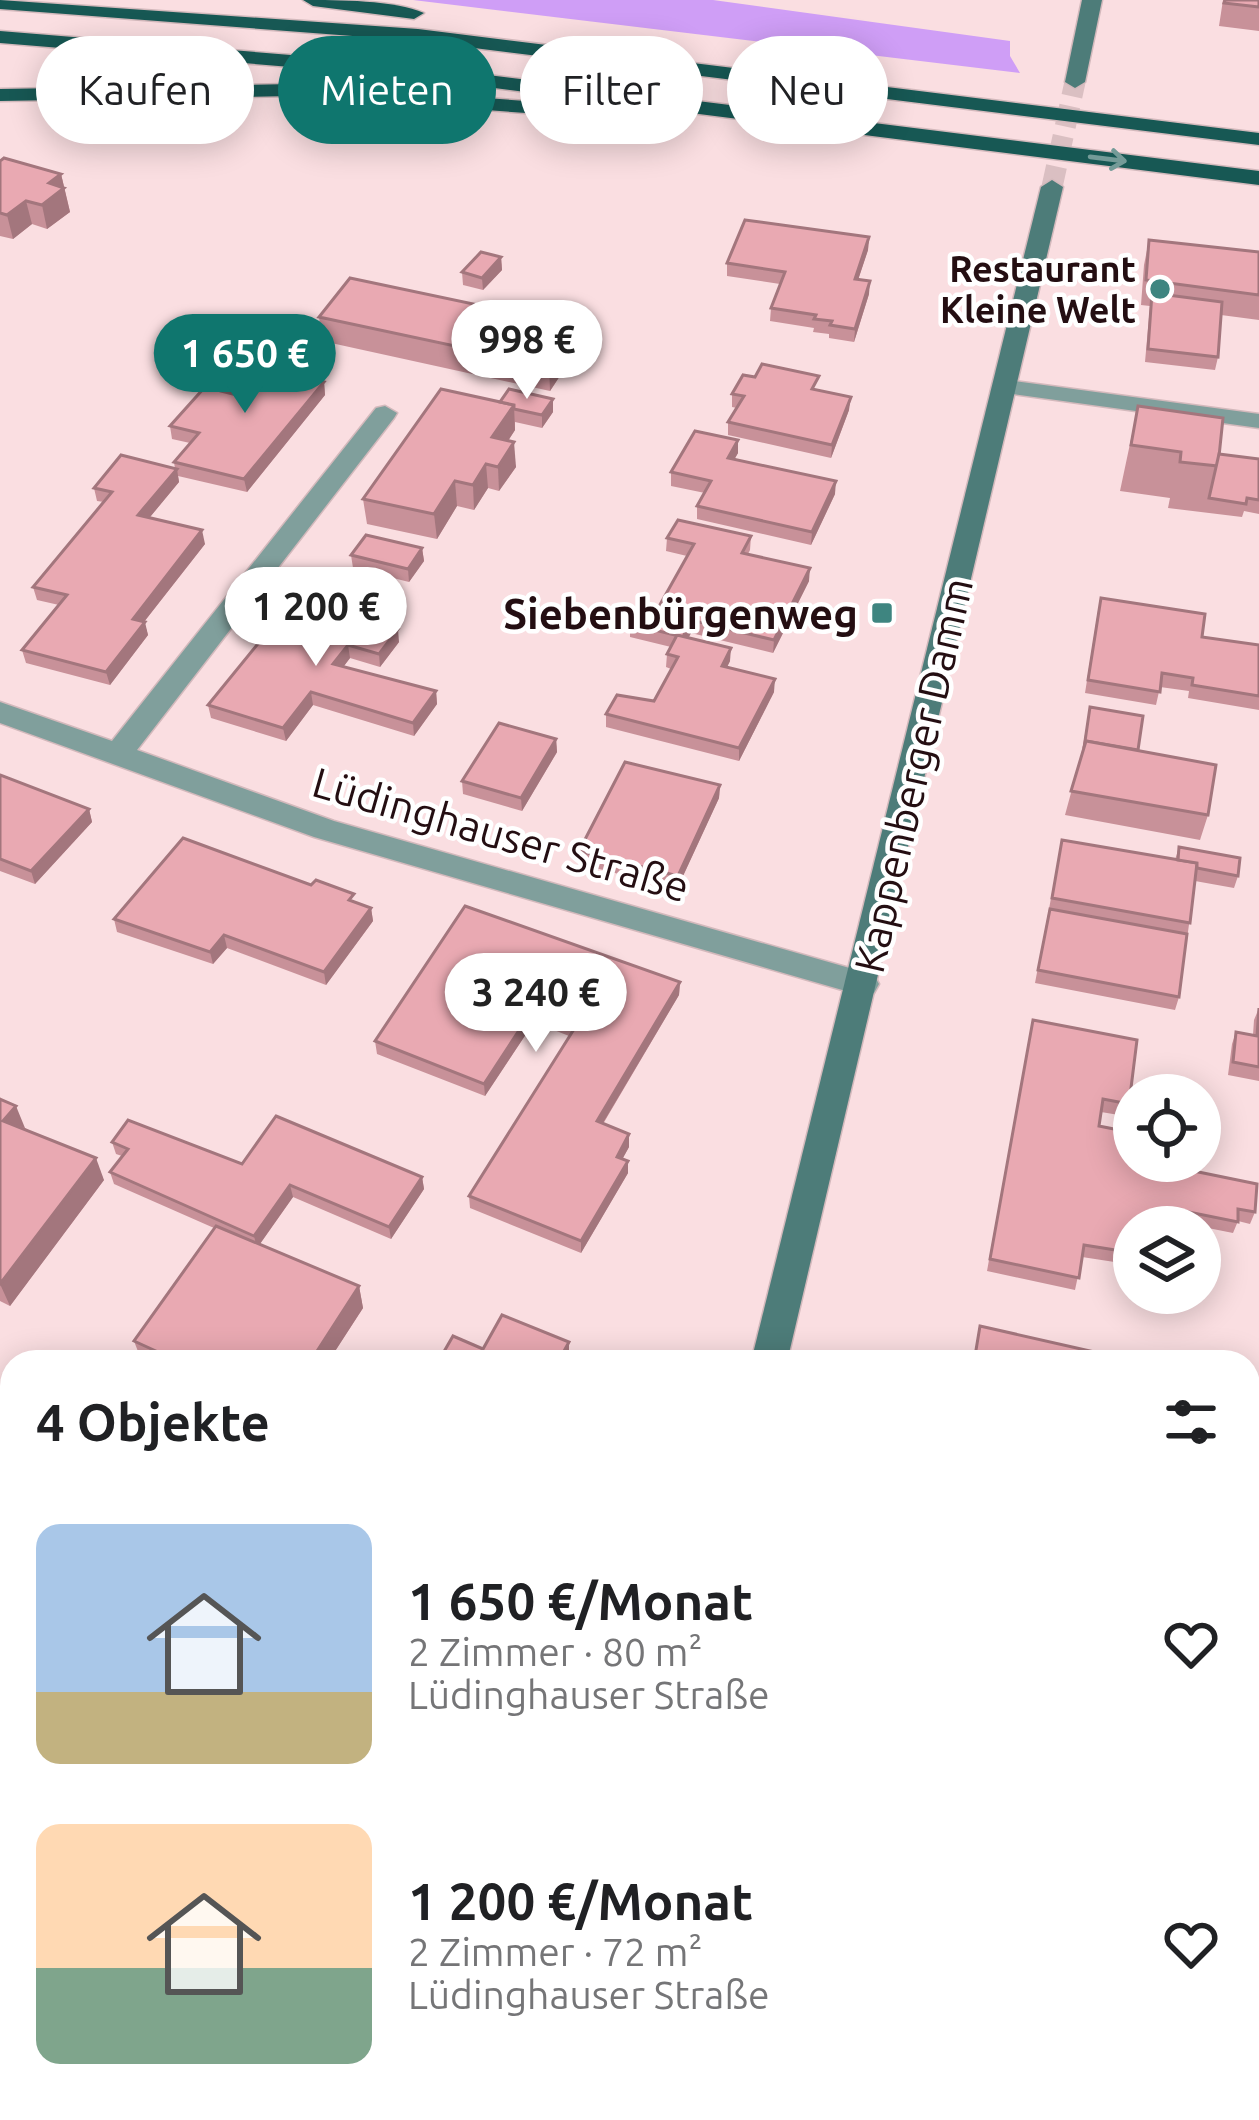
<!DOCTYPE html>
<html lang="de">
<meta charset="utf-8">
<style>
:root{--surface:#fff;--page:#f2f2f2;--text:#202124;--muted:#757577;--accent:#0f766e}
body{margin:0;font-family:Ubuntu,sans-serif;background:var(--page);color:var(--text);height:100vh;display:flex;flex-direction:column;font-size:45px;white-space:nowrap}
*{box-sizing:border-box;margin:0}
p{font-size:39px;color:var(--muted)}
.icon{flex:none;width:66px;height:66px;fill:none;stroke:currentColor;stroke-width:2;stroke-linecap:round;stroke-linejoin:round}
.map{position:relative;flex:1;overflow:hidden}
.details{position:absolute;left:0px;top:1350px;width:1260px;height:771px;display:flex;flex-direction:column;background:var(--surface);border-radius:36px 36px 0 0;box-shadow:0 6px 30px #0003}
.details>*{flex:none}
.guide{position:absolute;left:36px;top:36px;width:1188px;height:108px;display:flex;gap:24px}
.tools{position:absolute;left:1113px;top:1074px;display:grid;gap:24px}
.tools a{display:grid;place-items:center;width:108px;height:108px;border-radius:50%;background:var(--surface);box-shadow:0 6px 30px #0003;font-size:60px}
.price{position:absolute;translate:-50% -102px;padding:0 27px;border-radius:42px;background:#fff;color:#222;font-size:39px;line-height:78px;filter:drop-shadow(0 3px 6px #0008)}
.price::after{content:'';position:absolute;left:50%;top:72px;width:36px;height:27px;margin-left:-18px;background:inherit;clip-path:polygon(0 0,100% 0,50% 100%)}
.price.active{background:var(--accent);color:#fff}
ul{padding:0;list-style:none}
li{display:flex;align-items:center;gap:36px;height:300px;padding:0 36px}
li span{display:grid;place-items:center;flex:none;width:336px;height:240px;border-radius:24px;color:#555}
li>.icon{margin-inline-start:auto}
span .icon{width:144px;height:144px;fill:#fffc;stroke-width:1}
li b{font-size:51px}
h2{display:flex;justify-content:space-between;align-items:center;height:144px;padding:0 36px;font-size:51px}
.tag{padding:0 42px;border-radius:54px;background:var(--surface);box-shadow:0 6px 30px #0003;font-size:42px;line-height:108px}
.tag.active{background:var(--accent);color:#fff}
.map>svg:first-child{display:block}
</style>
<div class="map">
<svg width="1259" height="2120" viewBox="0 0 1259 2120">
<rect width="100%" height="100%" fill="#fadee1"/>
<polygon fill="#cf9ef6" points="413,0 713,0 1010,41 1010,56 1020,73"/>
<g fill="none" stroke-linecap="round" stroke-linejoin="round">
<polyline stroke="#dabfc2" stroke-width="21" stroke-dasharray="21 10" stroke-linecap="butt" points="1052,187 1075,82"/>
<g stroke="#d3b9bc" stroke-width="3">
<g id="minor">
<polygon points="1007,380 1259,414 1259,428 998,392 998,382"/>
<polygon points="385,406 397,413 394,418 137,750 334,821 874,975 879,984 874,993 863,996 314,837 0,723 0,702 112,741 376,408"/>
<polygon points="0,1983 12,1988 12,2035 0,2030"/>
<polygon points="169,2109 231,2109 235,2120 173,2120"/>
</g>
</g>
<g stroke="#d3b9bc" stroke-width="3">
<g id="secondary">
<polygon points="1082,0 1102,0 1085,82 1075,88 1065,82"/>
<polygon points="1052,180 1063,187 787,1362 751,1362 1041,187"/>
<polygon points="561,2109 607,2109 604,2120 558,2120"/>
</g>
</g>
<g stroke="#d3b9bc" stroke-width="3">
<g id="trunk">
<polygon points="0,0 418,29 1259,133 1259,145 418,41 0,9"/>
<path d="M 303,0 C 338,0 395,0 424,13 L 414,19 L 313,6 Z"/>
<polygon points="0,31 400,64 1259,171 1259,185 400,76 0,43"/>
<polygon points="293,84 554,103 564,109 554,115 293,96 0,101 0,89"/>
</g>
</g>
<use href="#minor" fill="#809f9c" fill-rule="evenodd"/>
<use href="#secondary" fill="#4d7c79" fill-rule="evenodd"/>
<use href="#trunk" fill="#175854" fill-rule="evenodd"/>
</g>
<g fill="#c89199">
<polygon points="1223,0 1259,0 1259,31 1219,26"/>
<polygon points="0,161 61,174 70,212 47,229 32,224 13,239 0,236"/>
<polygon points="869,237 868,250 858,280 869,294 854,342 829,338 829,334 813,332 814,328 770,321 771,308 780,284 727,276 727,263"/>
<polygon points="1149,240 1259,252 1259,320 1221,315 1218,357 1215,370 1145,362 1150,306 1141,305 1144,265"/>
<polygon points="501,257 502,270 483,290 463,285 462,272"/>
<polygon points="319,317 577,350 550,391 322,341"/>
<polygon points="302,368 296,376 324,382 325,395 247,492 178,476 179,482 149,518 205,544 144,622 148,635 110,685 26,663 22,650 59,605 37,600 33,587 104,502 97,501 94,488 175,469 174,462 190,443 172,439 170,426 233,394 243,382 240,369"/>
<polygon points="818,390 849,410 831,458 728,435 728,422 737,408 732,407 732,394"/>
<polygon points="553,399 553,412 542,428 515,422 515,430 508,441 516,467 499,491 488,488 474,510 457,506 437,539 367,524 363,499 499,402"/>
<polygon points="1138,406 1219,454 1259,459 1259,514 1244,511 1242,517 1168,508 1170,498 1120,491"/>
<polygon points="738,440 738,453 734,459 835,494 811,545 697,519 697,506 705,493 671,486 671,472"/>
<polygon points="751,536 750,550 748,554 809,581 773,653 691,633 688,638 730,661 727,667 774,692 739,761 606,727 606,714 654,701 671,669 666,667 667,654 671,647 630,637 630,624 657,610 687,556 666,551 667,538"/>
<polygon points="422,548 424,561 409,582 353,568 351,555"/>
<polygon points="296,597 399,642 380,667 350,658 343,667 436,691 437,704 414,736 313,705 286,741 211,718 208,705"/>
<polygon points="1098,611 1202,637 1259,645 1259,710 1188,698 1189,691 1160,687 1156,705 1085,693"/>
<polygon points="1090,707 1208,815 1200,840 1065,815 1081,756"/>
<polygon points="556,739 557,752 522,811 463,794 462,781"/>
<polygon points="0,775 89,809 92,822 35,884 0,871"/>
<polygon points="720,785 719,798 677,889 580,864 579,851"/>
<polygon points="1062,840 1175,860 1179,847 1238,876 1234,888 1195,881 1179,997 1175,1010 1035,983"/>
<polygon points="355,902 371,908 373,921 326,985 227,948 213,964 117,932 114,919"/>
<polygon points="680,982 679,995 603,1124 629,1147 622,1159 628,1173 581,1253 470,1208 469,1196 569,1036 534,1022 485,1096 377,1054 375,1041"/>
<polygon points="1259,1008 1259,1081 1228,1075 1232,1044 1236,1032 1253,1035 1254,1020"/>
<polygon points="1030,1033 1129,1104 1125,1116 1101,1112 1099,1126 1179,1168 1255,1212 1250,1224 1238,1221 1233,1233 1178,1222 1134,1227 1134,1265 1082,1257 1075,1290 987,1271"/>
<polygon points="0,1099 25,1128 104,1180 10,1306 0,1301"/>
<polygon points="112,1142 242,1164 422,1177 424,1189 391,1239 293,1197 260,1244 359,1286 363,1308 328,1362 142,1362 134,1341 214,1228 114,1184 110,1172 122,1156 116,1154"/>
</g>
<g fill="#a3767d">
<polygon points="61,174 70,212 47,229 42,205 49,183"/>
<polygon points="26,201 32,224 13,239 7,215"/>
<polygon points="869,237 868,250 854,292 855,279"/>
<polygon points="501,257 502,270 483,290 482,278"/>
<polygon points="870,281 869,294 854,342 855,329"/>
<polygon points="577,326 577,350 550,391 549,366"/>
<polygon points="300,355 302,368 287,386 285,373"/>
<polygon points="324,382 325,395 247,492 244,479"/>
<polygon points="851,397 849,410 831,458 832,445"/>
<polygon points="553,399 553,412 542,428 542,415"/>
<polygon points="514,405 515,430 494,462 492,437"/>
<polygon points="738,440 738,453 728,471 728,458"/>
<polygon points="514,442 516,467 499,491 498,467"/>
<polygon points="486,464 488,488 474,510 473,485"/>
<polygon points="177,469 179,482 141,528 138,515"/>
<polygon points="455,481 457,506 437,539 434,514"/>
<polygon points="836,481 835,494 811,545 812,532"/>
<polygon points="202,530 205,544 136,632 133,619"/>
<polygon points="422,548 424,561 409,582 408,569"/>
<polygon points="810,568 809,581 773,653 774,640"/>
<polygon points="691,620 691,633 682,650 683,637"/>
<polygon points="145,622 148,635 110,685 106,672"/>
<polygon points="398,629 399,642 380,667 379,654"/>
<polygon points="348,645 350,658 335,678 333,664"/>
<polygon points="731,648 730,661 721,679 722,666"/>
<polygon points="775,679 774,692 739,761 739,748"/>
<polygon points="436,691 437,704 414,736 413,723"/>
<polygon points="311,692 313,705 286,741 283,728"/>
<polygon points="556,739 557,752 522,811 521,798"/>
<polygon points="720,785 719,798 677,889 678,876"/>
<polygon points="89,809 92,822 35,884 31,871"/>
<polygon points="371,908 373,921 326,985 324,972"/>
<polygon points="224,935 227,948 213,964 210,952"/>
<polygon points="680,982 679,995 597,1133 597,1121"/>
<polygon points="533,1009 534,1022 485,1096 484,1084"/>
<polygon points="16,1106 25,1128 3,1121"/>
<polygon points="629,1134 629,1147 617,1169 617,1157"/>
<polygon points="96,1158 104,1180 10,1306 0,1284"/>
<polygon points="628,1161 628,1173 581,1253 581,1241"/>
<polygon points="422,1177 424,1189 391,1239 389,1227"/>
<polygon points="290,1185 293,1197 257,1248 254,1236"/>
<polygon points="359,1286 363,1308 328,1362 310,1362"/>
<polygon points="569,1342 569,1353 565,1362 558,1362"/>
<polygon points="12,1525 12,1544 0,1561 0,1543"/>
</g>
<g fill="#e9a9b2" stroke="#a3767d" stroke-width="3">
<polygon points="1225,0 1259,0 1259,7 1224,3"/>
<polygon points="4,158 61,174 49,183 64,188 42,205 26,201 7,215 0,213 0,161"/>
<polygon points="745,220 869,237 855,279 870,281 855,329 830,325 832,321 814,319 816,315 771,308 785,272 727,263"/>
<polygon points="1149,240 1259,252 1259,295 1146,280"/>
<polygon points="481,252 501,257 482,278 462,272"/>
<polygon points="350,278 577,326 549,366 319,317"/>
<polygon points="1152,293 1222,302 1218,357 1148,349"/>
<polygon points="260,347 300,355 285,373 324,382 244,479 174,462 199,433 170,426 205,387 233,394 252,372 240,369"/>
<polygon points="762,364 819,376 812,389 851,397 832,445 728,422 744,396 732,394 743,375 755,377"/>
<polygon points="441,389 514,405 492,437 514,442 498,467 486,464 473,485 455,481 434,514 363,499"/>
<polygon points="509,389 553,399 542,415 514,409 514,405 500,402"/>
<polygon points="1138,406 1223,418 1218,466 1180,462 1181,452 1131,445"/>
<polygon points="695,431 738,440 728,458 836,481 812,532 697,506 711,481 671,472"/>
<polygon points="1219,454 1259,459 1259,500 1247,498 1246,504 1209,498"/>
<polygon points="121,455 177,469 138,515 202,530 133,619 145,622 106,672 22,650 67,595 33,587 112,492 94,488"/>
<polygon points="678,520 751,536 742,553 810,568 774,640 691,620 683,637 630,624 640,606 657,610 694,544 667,538"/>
<polygon points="366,535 422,548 408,569 351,555"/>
<polygon points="296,597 398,629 379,654 348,645 333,664 436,691 413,723 311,692 283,728 208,705"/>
<polygon points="1101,598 1205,614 1202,637 1259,645 1259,696 1192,685 1193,678 1162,673 1160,692 1088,680"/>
<polygon points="677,635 731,648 722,666 775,679 739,748 606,714 617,695 654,701 678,657 667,654"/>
<polygon points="1090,707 1143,716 1138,750 1086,741 1084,748"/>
<polygon points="499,723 556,739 521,798 462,781"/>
<polygon points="1086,741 1216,765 1208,815 1071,791"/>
<polygon points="625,762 720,785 678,876 579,851"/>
<polygon points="0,775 89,809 31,871 0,859"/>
<polygon points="183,838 311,885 316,880 354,894 349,900 371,908 324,972 224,935 210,952 114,919"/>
<polygon points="1062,840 1197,863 1190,923 1052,898"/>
<polygon points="1179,847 1240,858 1238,876 1197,868 1197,863 1178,860"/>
<polygon points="465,906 680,982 597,1121 629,1134 617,1157 628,1161 581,1241 469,1196 576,1026 533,1009 484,1084 375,1041"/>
<polygon points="1050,909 1187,934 1179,997 1038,970"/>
<polygon points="1259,1008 1259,1067 1233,1062 1236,1032 1257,1036"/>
<polygon points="1033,1020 1137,1040 1129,1104 1103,1099 1099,1126 1134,1133 1134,1161 1180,1161 1179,1168 1257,1184 1255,1212 1238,1209 1238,1222 1179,1210 1178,1227 1134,1227 1134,1253 1084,1245 1079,1278 990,1259"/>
<polygon points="0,1099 16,1106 3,1121 96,1158 0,1284"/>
<polygon points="276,1116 422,1177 389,1227 290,1185 254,1236 110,1172 128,1149 112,1142 128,1120 242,1164"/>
<polygon points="216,1226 359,1286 310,1362 180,1362 134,1341"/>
<polygon points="502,1315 569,1342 558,1362 438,1362 453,1336 483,1349"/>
<polygon points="980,1326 1112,1356 1112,1362 974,1362"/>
<polygon points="12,1412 12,1525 0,1543 0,1428"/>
<polygon points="0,1682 12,1688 12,1899 0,1893"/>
</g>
<defs><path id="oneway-shaft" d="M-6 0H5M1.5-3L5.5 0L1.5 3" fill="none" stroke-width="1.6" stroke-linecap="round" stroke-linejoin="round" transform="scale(3)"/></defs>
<use stroke="#749b98" href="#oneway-shaft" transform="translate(1108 159) rotate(7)"/>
<g fill="#3e8580" stroke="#fff" stroke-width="4.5">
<circle cx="1160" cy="289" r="12"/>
<rect x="870" y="601" width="24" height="24" rx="6"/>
</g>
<g text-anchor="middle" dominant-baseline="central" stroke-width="9" stroke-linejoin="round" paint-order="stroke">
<g font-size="36" font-weight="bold" fill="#240e12" stroke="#fff" text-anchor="end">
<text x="1136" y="268">Restaurant<tspan x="1136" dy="41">Kleine Welt</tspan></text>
</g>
<g font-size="42" font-weight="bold" fill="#240e12" stroke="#fff" text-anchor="end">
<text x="858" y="613">Siebenbürgenweg</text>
</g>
<g font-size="42" fill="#240e12" stroke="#fff">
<text transform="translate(913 775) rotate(-77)">Kappenberger Damm</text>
<text transform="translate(501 834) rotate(16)">Lüdinghauser Straße</text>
</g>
</g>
</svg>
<div class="tools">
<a><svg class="icon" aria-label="locate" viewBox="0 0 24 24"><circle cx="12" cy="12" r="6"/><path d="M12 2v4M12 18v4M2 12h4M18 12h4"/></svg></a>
<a><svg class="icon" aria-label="layers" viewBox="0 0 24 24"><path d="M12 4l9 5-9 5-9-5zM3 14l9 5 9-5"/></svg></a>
</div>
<b class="price" style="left:527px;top:402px">998 €</b>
<b class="price active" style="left:245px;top:416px">1 650 €</b>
<b class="price" style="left:316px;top:669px">1 200 €</b>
<b class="price" style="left:536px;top:1055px">3 240 €</b>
<div class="guide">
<a class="tag">Kaufen</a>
<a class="tag active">Mieten</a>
<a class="tag">Filter</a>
<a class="tag">Neu</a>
</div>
<section class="details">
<h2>4 Objekte<svg class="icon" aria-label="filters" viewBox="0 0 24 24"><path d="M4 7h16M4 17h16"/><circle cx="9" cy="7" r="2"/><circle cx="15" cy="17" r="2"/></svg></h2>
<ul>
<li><span style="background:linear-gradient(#a9c7e8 70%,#c2b280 0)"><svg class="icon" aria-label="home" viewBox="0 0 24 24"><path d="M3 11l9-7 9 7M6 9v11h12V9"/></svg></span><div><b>1 650 €/Monat</b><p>2 Zimmer · 80 m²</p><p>Lüdinghauser Straße</p></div><svg class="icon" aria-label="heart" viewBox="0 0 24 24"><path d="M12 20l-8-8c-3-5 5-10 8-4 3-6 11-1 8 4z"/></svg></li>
<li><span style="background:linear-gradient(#ffd9b3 60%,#7fa58c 0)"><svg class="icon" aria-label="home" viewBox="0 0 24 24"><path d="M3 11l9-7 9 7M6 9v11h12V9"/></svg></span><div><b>1 200 €/Monat</b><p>2 Zimmer · 72 m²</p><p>Lüdinghauser Straße</p></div><svg class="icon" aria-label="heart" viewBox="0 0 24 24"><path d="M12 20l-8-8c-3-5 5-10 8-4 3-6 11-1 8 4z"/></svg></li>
</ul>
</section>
</div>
